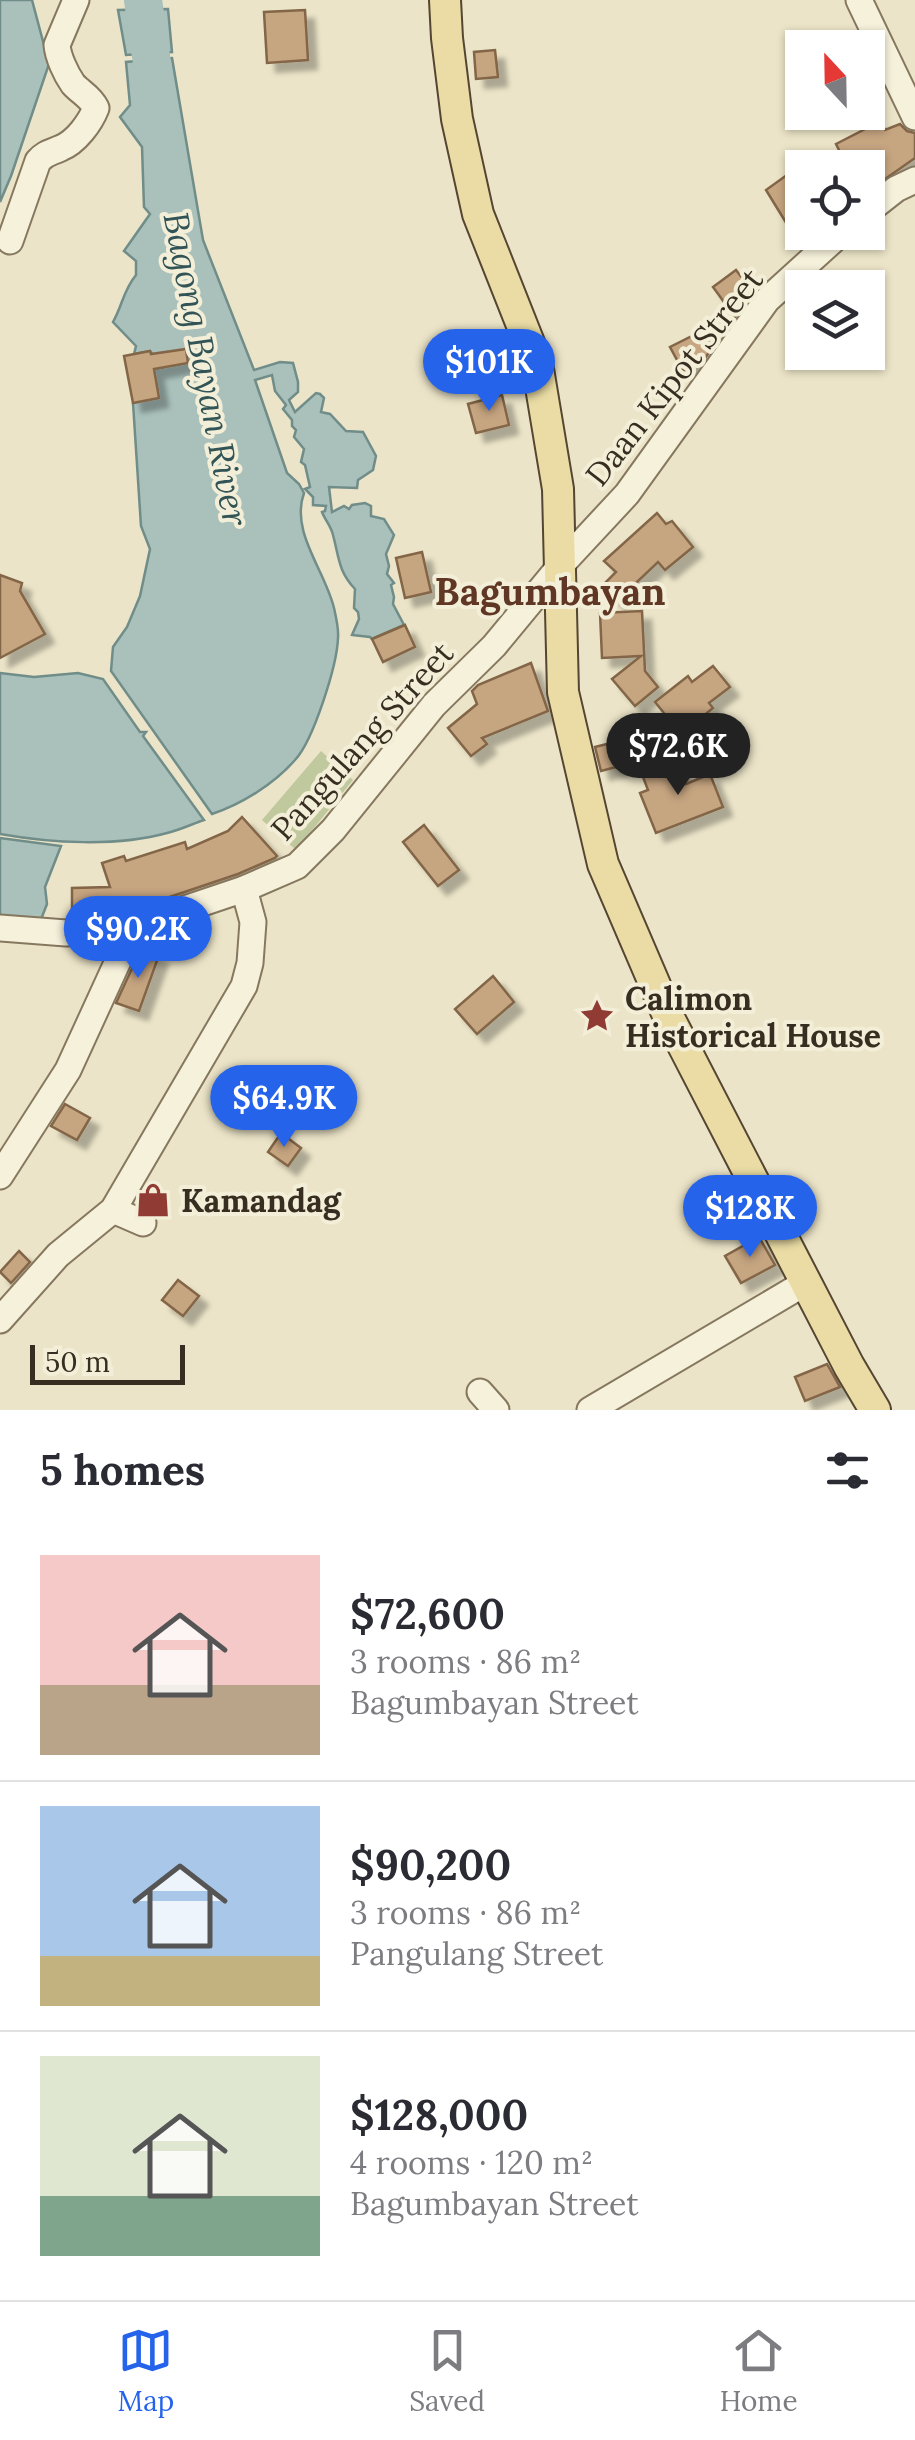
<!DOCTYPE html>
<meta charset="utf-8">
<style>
:root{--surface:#fff;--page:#f7f7f7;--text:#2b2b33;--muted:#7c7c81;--line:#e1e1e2;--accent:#2563eb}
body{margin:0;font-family:Lora,serif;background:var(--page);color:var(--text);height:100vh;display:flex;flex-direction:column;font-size:38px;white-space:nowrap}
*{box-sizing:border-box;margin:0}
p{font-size:32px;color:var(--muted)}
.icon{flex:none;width:55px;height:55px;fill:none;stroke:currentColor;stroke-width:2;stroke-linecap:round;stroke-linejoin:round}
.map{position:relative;height:1410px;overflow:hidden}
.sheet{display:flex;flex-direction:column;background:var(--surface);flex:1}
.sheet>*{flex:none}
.needle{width:65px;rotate:338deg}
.tools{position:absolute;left:785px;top:30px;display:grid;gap:20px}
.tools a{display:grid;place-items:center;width:100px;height:100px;border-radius:0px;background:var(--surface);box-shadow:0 2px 8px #0004;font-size:50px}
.scale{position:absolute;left:30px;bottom:25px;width:155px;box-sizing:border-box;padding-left:10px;border:5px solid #372e21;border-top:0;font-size:28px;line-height:35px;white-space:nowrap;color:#372e21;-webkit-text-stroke:8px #f3eed7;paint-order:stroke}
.price{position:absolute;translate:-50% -85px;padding:0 22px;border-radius:35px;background:var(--accent);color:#fff;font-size:32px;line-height:65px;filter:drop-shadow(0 2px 5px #0008)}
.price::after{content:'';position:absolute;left:50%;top:60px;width:30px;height:22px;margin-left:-15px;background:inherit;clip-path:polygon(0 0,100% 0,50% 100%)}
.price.on{background:#222;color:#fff}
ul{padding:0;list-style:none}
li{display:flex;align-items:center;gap:30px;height:250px;padding:0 40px}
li+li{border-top:2px solid var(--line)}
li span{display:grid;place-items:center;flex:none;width:280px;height:200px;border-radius:0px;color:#555}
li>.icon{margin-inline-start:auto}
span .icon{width:120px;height:120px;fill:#fffc;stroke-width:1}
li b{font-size:42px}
h2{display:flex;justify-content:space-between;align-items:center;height:120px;padding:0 40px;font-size:42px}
.tabs{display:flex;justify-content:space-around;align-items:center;height:140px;border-top:2px solid var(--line);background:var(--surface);font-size:28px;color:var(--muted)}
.tabs a{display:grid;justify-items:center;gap:5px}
.tabs .on{color:var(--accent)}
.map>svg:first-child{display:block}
</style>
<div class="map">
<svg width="915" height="1410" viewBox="0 0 915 1410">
<defs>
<filter id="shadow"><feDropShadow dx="9" dy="9" stdDeviation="2.5" flood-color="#0004"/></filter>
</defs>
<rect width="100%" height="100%" fill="#ebe4c8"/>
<polygon fill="#bfc99d" points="321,751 353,780 296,850 262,820"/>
<g fill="#a9c0bb" stroke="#708d89" stroke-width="2.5">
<polygon points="0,0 32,0 49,64 11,176 0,202"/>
<polygon points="168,9 172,52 126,55 118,10"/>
<path d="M 172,58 L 203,240 L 254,370 L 280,362 L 293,363 L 298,382 L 298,392 L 289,400 L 295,412 L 316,393 L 320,394 L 324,398 L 321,412 L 330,414 L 346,431 L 363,432 L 376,456 L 373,470 L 358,480 L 357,488 L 329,487 L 332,512 L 344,506 L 349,509 L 352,505 L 365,503 L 371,506 L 371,516 L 384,519 L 394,535 L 386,554 L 389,566 L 387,574 L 394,583 L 391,585 L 394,597 L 393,604 L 404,625 L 372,639 L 370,637 L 352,635 L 359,619 L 358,612 L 354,608 L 355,589 C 338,571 339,557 333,535 C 331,526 325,520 322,512 L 325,511 L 326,506 L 313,505 L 313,497 L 305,489 L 310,487 L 305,465 L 301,462 L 304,449 L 294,437 L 296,430 L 292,426 L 292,420 L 283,409 L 286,405 L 275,391 L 272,375 L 255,380 L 287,473 L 299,484 L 304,493 C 290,532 325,570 334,608 C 336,617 339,629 338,638 C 337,666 313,741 295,760 C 274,784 242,804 212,814 L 111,671 L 113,647 L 127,627 L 140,596 L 150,549 L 141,526 L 133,403 L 154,369 L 164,367 L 150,351 L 134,354 L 136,346 L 113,322 C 123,304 123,291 136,275 L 136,261 L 124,251 L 150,214 L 144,207 L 142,147 L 120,117 L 130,105 L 126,62 Z"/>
<path d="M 0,673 L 34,677 L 78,673 L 103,679 L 140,732 L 146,732 L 143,736 L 204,820 C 192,824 180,830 167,833 C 117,847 50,843 0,834 Z"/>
<polygon points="0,838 61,846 45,887 47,904 38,927 0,919"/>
</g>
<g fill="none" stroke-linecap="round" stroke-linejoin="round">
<polyline stroke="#a9c0bb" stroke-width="38" points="143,0 159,112"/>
</g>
<g fill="#c6a581" stroke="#836546" stroke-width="2.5" filter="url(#shadow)">
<polygon points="305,10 308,60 267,63 264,12"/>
<polygon points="495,50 498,77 476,79 474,52"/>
<polygon points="881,121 885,130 900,124 907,131 915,133 915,158 868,191 868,168 848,168 836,144"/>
<polygon points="791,172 802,191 801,247 766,190"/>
<polygon points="736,270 753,292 735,317 713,287"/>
<polygon points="710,327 717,341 703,361 683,371 670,347"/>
<polygon points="186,349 188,363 154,369 159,398 133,403 124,356 150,351 151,354"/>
<polygon points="502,395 509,425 476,433 468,404"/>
<polygon points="657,513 666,524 672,521 693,547 665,570 658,562 617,601 602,586 616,572 604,561"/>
<polygon points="422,552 431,592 405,598 396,558"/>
<polygon points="0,575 22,583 20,591 45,634 0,658"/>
<polygon points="642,611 645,671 658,687 635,706 612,679 641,656 602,658 600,613"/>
<polygon points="405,625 415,647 383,662 372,639"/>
<polygon points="531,663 548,711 482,738 487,744 471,756 448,728 477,704 472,691 478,685"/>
<polygon points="713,666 730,687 709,703 713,708 681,734 655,702 688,676 692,682"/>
<polygon points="615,742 620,766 601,771 595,747"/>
<polygon points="678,764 686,784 710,774 723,807 656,833 640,793 648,790 643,777"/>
<polygon points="242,817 277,856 275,858 238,874 131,910 72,916 72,888 110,887 102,863 124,856 126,861 185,842 187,849 228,831"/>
<polygon points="424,825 459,870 438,886 403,842"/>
<polygon points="141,949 159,955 139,1011 116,1003"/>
<polygon points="493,976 514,1002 477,1034 455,1009"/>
<polygon points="65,1104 90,1118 77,1140 51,1126"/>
<polygon points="281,1133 301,1148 288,1166 268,1152"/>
<polygon points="759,1237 775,1265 741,1283 725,1256"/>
<polygon points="19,1251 30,1262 11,1283 0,1272"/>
<polygon points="178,1280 199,1296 183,1316 162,1300"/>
<polygon points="827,1364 840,1387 805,1401 795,1377"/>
</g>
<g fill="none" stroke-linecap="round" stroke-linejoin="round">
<g stroke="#86775f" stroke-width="29">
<g id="minor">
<polyline points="859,0 915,117"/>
<polyline points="868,211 896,189 915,180"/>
<path d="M 10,241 L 38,161 C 46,152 51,153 61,148 C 76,142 90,123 96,108 C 90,96 81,93 73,84 C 66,74 58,57 57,45 L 76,0"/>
<polyline points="0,928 66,933 134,926 244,889 297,866 333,830 434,705 494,646 561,565 627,494 767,300 842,232"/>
<polyline points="0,1176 68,1070 134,926"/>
<polyline points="113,1210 143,1223"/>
<polyline points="0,1320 58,1255 113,1210 244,986 250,963 253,922 244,889"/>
<polyline points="480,1392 496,1410"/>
<polyline points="590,1410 805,1283"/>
</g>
</g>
<g stroke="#544632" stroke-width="34">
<polyline id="major" points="445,0 447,38 457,119 478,214 537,363 558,489 563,692 603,864 670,1020 849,1366 875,1410"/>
</g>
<use href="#minor" stroke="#f6f1db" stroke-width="25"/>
<use href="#major" stroke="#eadca4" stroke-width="30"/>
</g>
<defs>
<g id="sight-bare" transform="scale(2.7)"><path d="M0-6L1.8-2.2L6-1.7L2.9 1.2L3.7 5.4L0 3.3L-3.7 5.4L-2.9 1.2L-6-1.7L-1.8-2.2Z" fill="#903c34" stroke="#f3eed7" stroke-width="2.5" paint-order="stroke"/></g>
<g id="shop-bare" transform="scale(2.7)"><path d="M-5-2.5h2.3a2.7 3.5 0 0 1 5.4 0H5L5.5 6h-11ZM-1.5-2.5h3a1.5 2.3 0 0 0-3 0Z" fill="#903c34" stroke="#f3eed7" stroke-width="2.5" paint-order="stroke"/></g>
</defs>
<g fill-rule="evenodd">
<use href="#sight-bare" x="597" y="1016"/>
<use href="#shop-bare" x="153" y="1200"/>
</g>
<g text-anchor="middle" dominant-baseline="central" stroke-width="8" stroke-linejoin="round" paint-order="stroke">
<g font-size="32" fill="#372e21" stroke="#f3eed7">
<text transform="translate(674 377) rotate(-52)">Daan Kipot Street</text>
<text transform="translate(362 741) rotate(-48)">Pangulang Street</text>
</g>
<g font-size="32" font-weight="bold" fill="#372e21" stroke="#f3eed7" text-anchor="start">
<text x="625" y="998">Calimon<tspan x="625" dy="37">Historical House</tspan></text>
<text x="181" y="1200">Kamandag</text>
</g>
<g font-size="35" font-style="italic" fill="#325456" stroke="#f3eed7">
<text transform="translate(206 369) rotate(79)">Bagong Bayan River</text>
</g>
<g font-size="38" font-weight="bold" fill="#603724" stroke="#f3eed7">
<text x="550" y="591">Bagumbayan</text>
</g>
</g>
</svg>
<div class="tools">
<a><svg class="needle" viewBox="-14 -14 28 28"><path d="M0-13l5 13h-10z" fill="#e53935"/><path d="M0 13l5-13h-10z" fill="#7c7c81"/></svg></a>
<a><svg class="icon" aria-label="locate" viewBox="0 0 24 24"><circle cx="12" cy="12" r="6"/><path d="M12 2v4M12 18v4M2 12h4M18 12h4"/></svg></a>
<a><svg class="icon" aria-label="layers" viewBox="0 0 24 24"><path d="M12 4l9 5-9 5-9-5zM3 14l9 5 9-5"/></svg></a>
</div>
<div class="scale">50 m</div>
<b class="price" style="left:489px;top:414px">$101K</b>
<b class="price on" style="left:678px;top:798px">$72.6K</b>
<b class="price" style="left:138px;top:981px">$90.2K</b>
<b class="price" style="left:284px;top:1150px">$64.9K</b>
<b class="price" style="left:750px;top:1260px">$128K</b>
</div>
<section class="sheet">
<h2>5 homes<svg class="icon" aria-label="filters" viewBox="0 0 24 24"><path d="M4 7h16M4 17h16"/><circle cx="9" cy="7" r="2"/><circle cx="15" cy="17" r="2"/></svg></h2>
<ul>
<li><span style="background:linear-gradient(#f6c9c9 65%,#b9a48a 0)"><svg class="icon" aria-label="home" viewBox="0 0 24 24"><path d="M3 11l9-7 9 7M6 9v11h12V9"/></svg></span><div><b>$72,600</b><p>3 rooms · 86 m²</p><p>Bagumbayan Street</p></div></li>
<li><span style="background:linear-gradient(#a9c7e8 75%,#c2b280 0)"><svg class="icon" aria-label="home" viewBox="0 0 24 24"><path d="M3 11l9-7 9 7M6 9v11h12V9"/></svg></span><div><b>$90,200</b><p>3 rooms · 86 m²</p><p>Pangulang Street</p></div></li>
<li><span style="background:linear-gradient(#dfe7d0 70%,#7fa58c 0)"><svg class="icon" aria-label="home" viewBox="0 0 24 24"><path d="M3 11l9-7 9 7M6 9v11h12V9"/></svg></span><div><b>$128,000</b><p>4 rooms · 120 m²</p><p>Bagumbayan Street</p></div></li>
</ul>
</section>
<nav class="tabs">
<a class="on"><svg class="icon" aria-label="map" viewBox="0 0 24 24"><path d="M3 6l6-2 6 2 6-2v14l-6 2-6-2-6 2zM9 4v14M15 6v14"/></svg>Map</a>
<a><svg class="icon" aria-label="saved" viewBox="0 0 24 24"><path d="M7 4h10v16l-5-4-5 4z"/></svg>Saved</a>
<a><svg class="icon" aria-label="home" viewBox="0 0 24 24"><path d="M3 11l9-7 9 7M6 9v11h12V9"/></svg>Home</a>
</nav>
